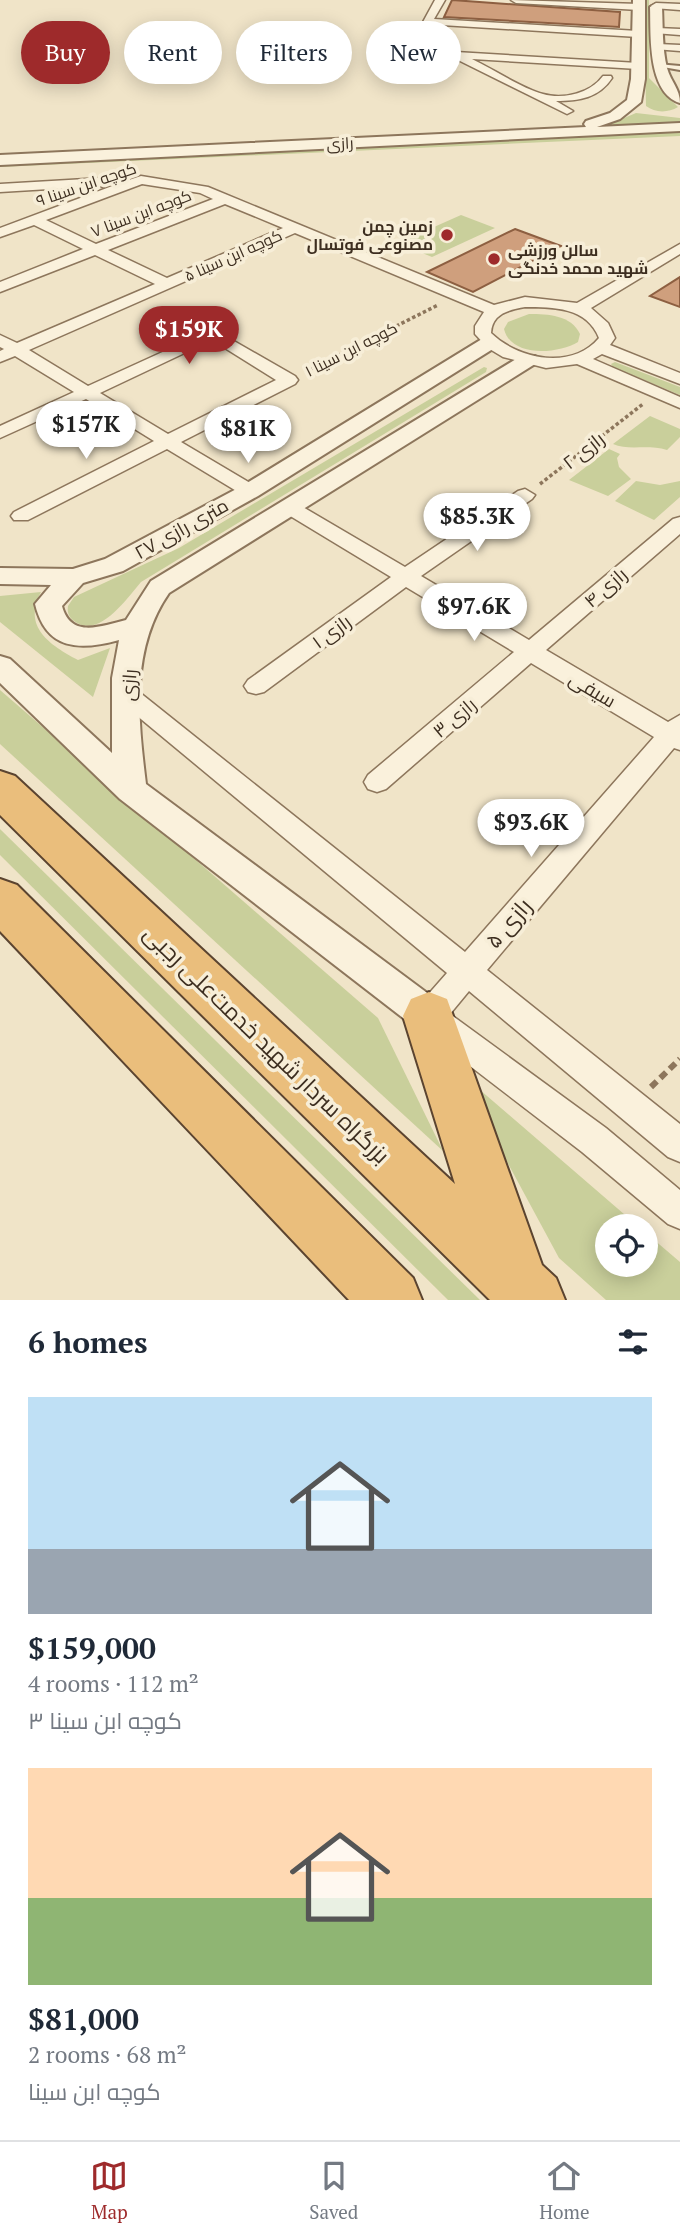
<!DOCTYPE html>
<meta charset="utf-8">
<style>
:root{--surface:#fff;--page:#f6f6f7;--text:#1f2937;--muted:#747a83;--line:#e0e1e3;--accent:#9e2a2b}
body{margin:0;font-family:"PT Serif",Cairo,serif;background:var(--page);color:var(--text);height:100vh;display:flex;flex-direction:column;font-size:26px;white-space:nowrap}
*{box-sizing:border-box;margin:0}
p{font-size:23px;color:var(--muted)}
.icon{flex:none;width:38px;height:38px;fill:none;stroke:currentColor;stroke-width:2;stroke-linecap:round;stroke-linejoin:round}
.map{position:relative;height:1300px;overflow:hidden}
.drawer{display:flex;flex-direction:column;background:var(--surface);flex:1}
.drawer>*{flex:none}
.hud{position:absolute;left:21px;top:21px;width:639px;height:63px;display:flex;gap:14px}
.tools{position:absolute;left:595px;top:1214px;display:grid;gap:14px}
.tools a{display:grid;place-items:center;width:63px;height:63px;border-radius:50%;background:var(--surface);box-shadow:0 4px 18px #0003;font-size:35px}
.price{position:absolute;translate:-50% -60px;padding:0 16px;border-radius:24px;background:#fff;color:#222;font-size:23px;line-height:46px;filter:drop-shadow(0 2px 4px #0008)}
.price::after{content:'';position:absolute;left:50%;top:42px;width:21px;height:16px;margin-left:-10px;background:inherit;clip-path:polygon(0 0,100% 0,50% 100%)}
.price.current{background:var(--accent);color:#fff}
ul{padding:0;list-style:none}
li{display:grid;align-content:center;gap:14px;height:371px;padding:0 28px}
li span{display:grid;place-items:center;height:217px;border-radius:0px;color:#555}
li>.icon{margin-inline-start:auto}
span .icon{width:126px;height:126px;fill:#fffc;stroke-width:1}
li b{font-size:30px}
h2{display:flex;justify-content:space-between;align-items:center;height:84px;padding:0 28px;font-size:30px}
.chip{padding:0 24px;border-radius:32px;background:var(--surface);box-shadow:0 4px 18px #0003;font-size:24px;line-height:63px}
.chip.current{background:var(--accent);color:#fff}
.tab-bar{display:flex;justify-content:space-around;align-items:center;height:98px;border-top:2px solid var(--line);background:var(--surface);font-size:19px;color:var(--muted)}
.tab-bar a{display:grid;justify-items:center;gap:4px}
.tab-bar .current{color:var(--accent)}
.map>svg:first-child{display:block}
</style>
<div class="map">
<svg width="680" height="1300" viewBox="0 0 680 1300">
<rect width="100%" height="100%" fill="#f0e4c8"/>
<g fill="#c9cf9b">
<path d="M 644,0 L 649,0 L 649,78 L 678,107 C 668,113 655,113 646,106 Z"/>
<polygon points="636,113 680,118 680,123 603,127"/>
<polygon points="680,131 680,136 0,167 0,162"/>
<polygon points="461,215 495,228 432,257 398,243"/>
<path d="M 529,314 C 548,314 571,315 580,334 L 578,342 C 558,354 511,358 504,329 L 508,322 Z"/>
<polygon points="615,362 680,387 680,395 613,367 611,364"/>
<path d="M 484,367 L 487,368 L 486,372 L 141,582 C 127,598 99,640 74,621 C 69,617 67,613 68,606 L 74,597 L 179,548 Z"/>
<path d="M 650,416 L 680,429 L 680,437 L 667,450 C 648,444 628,451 613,444 Z"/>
<polygon points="609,449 620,454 617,458 619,467 631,479 608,496 569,480"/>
<polygon points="636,481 660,485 680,481 680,497 654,520 615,501"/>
<path d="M 41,592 C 22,627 50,645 78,660 L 110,648 L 93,697 L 0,622 L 0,596 Z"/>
<polygon points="0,690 378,1018 443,1151 0,744"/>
<polygon points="0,829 480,1300 448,1300 0,855"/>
<polygon points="458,1071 639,1227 607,1227 607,1265 646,1265 646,1233 680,1262 680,1300 606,1300 559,1258"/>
</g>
<g fill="#cf9f7d" stroke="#8d5f41" stroke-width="2">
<polygon points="452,0 620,12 619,27 444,17"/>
<polygon points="515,229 561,246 473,292 427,272"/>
<polygon points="680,277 680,307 650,296"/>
</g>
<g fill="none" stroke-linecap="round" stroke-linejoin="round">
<g stroke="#8d765c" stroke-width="4">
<polygon id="service" points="657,64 680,66 680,70 657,66"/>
</g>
<g stroke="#8d765c" stroke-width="3">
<g id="minor">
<polygon points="435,0 445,0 434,19 638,31 643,34 638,37 425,24 423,22"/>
<polygon points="511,0 639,4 644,7 639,10 516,3"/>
<polygon points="656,3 680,4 680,10 653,8 651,6"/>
<polygon points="657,28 680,29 680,35 654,33 654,29"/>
<polygon points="658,44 680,45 680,51 654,49 654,45"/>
<path d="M 456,52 L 638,63 L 643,66 L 638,69 L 472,59 C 493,69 521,88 543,94 C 563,100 591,93 603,76 L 611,76 L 612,78 C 599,98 579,101 556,101 L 573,111 L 567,114 L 460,61 L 459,58 L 452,57 L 452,53 Z"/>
<path d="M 141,176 L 208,187 L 494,305 L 525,297 L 577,303 L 680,244 L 680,254 L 591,308 L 608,323 L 615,338 L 610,345 L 680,373 L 680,384 L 602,354 L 593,359 L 680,397 L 680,408 L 577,364 L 546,368 L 503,357 L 488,348 L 475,334 L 475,326 L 484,312 L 295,233 L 29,350 L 88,386 L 213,329 L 295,376 L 298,380 L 295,384 L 181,442 L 257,487 L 260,491 L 257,495 L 243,495 L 167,449 L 28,520 L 14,520 L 11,516 L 14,512 L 154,441 L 86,399 L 0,438 L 0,426 L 74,392 L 15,356 L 0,362 L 0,351 L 4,349 L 0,347 L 0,335 L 17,343 L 155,284 L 95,255 L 0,292 L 0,282 L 83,249 L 34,225 L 0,237 L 0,228 L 115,185 L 0,192 L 0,184 L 120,177 L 126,181 ZM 142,184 L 200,193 L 213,199 L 96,244 L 46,220 ZM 225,204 L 283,228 L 167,278 L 108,250 ZM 525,307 C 553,307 587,307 599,338 C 572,370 519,360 491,333 C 492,314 508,310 525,307 ZM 212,340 L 276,380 L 168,434 L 100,393 Z"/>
<polygon points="525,489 535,495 532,499 421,576 529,640 673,519 680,517 680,534 546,650 668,722 680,715 680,750 674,748 487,970 680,1124 680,1162 668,1157 469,991 450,1014 606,1128 680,1190 680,1229 668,1224 582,1152 418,1026 414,1016 418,1006 447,973 118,700 114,694 118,688 126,685 134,688 465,952 654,737 531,663 386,789 377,792 368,789 364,782 368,775 514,652 406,587 264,692 256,694 248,692 244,686 248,680 391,577 282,511 279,507 282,503 296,503 405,567 518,491"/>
</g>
</g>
<g stroke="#8d765c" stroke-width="4">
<g id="tertiary">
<polygon points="633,0 645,0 645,79 641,102 620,119 597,127 680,123 680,131 0,165 0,155 586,127 584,124 586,121 610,113 627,100 631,79"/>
<path d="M 656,4 L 662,7 C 663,27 662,48 667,68 C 671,82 680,89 680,103 C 647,93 651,34 650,7 Z"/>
<path d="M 489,337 L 496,339 L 499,343 L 496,347 L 258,496 L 123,571 L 83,583 L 62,606 C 71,639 101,626 126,620 L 151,581 L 521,356 L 535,356 L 538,360 L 535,364 L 169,593 C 130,649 138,719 146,784 L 442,1004 L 448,1016 L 442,1028 L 429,1033 L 416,1028 L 120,799 L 0,683 L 0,656 L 10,659 L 112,753 L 112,678 L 119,640 C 79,651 46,650 35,604 L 51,585 L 0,584 L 0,568 L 73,569 L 105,559 L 242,486 L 482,339 Z"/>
</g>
</g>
<g stroke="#5b4430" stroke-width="4">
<g id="trunk">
<polygon points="0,771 15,776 455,1184 403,1016 411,999 429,992 447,999 542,1265 556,1278 565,1300 490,1300 0,815"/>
<polygon points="0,879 17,885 413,1278 422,1300 349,1300 0,931"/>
</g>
</g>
<g stroke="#8d765c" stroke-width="3.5" stroke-dasharray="3.5 2.5" stroke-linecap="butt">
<polyline points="305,372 438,305"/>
<polyline points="540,484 643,404"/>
</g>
<polyline stroke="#8d765c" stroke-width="6" stroke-dasharray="8 5" stroke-linecap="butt" points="651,1087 680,1059"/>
<use href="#service" fill="#faf1dc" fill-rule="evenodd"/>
<use href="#minor" fill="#faf1dc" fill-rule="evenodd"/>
<use href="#tertiary" fill="#faf1dc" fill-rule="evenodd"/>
<use href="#trunk" fill="#eabe7c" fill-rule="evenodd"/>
</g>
<g fill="#9e2a2b" stroke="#f7eed8" stroke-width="2.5">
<circle cx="447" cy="235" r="7"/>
<circle cx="494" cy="259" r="7"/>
</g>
<g text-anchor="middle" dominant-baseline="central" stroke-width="7" stroke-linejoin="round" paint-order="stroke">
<g font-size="16" fill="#3d2e20" stroke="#f7eed8">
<text transform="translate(340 143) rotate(-3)">رازی</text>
<text transform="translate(86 184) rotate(-19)">کوچه ابن سینا ۹</text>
<text transform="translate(141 213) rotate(-21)">کوچه ابن سینا ۷</text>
<text transform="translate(233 255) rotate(-24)">کوچه ابن سینا ۵</text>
<text transform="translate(351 349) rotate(-27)">کوچه ابن سینا ۱</text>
</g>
<g font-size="16" font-weight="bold" fill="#3d2e20" stroke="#f7eed8" text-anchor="end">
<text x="433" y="226">زمین چمن<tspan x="433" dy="18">مصنوعی فوتسال</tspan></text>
<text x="508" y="250" text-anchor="start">سالن ورزشی<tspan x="508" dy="18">شهید محمد خدنگی</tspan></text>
</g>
<g font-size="19" fill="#3d2e20" stroke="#f7eed8">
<text transform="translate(583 450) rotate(-38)">رازی ۲</text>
<text transform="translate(181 528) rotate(-29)">۲۷ متری رازی</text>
<text transform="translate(605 587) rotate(-41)">رازی ۴</text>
<text transform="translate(331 631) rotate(-36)">رازی ۱</text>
<text transform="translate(128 685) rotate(-86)">رازی</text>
<text transform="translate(593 689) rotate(31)">سیفی</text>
<text transform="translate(454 717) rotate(-40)">رازی ۳</text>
</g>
<g font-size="23" fill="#3d2e20" stroke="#f7eed8">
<text transform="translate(508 923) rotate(-49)">رازی ۵</text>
<text transform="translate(267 1044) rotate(44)">بزرگراه سردار شهید خدمت‌علی رجبی</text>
</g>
</g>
</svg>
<div class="tools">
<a><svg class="icon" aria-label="locate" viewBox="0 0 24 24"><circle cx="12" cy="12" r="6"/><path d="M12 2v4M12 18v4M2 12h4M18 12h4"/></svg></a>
</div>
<b class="price current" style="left:189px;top:366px">$159K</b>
<b class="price" style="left:86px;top:461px">$157K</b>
<b class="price" style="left:248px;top:465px">$81K</b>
<b class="price" style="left:477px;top:553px">$85.3K</b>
<b class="price" style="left:474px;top:643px">$97.6K</b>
<b class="price" style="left:531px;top:859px">$93.6K</b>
<div class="hud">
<a class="chip current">Buy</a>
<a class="chip">Rent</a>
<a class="chip">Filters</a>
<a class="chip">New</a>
</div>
</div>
<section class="drawer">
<h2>6 homes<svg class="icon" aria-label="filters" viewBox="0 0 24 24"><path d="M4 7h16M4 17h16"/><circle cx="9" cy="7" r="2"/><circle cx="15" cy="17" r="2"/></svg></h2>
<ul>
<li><span style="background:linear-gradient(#bfe0f5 70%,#9aa5b1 0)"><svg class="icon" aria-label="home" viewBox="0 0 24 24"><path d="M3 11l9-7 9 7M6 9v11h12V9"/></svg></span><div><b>$159,000</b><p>4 rooms · 112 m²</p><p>کوچه ابن سینا ۳</p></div></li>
<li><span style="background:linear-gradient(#ffd9b3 60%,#8fb573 0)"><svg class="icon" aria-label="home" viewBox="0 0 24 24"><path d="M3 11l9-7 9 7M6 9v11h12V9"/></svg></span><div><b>$81,000</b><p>2 rooms · 68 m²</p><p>کوچه ابن سینا</p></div></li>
</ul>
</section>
<nav class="tab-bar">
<a class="current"><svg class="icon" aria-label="map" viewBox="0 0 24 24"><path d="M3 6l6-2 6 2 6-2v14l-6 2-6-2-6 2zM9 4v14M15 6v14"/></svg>Map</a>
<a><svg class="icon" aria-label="saved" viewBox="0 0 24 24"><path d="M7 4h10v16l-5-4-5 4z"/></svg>Saved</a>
<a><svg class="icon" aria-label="home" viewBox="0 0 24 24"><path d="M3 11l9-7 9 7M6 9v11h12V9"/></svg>Home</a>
</nav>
